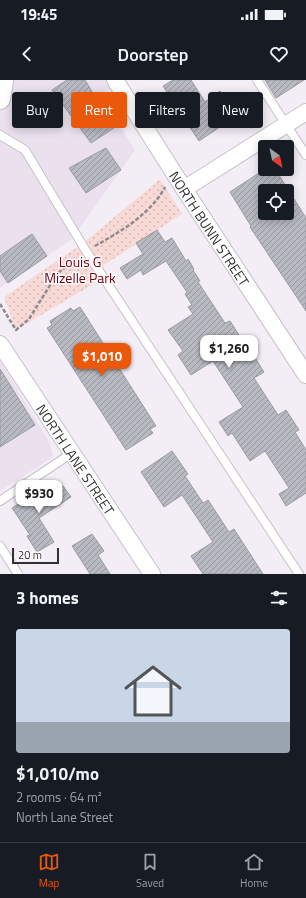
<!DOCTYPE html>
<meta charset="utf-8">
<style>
:root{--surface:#171b24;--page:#20242c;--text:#f1f3f6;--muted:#9ea1a6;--line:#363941;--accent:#ea580c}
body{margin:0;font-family:"Titillium Web",sans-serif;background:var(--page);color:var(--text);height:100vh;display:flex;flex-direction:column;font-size:15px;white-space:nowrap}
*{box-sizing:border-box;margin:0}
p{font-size:13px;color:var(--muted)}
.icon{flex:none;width:22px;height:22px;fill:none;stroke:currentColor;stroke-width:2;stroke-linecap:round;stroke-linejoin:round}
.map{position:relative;height:494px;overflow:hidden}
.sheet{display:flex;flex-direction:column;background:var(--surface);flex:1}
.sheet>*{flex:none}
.banner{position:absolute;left:12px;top:12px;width:282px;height:36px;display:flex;gap:8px}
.needle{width:26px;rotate:147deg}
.fabs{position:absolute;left:258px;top:60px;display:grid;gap:8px}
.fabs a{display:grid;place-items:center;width:36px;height:36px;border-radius:4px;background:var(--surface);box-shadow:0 2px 10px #0003;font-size:20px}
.scale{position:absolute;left:12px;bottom:10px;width:47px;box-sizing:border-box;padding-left:4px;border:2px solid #323033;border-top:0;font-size:11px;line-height:14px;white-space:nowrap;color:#323033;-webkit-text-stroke:3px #fefcff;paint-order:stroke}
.price{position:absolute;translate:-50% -34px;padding:0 9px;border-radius:8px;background:#fff;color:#222;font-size:13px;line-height:26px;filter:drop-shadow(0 1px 2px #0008)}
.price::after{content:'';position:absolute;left:50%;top:24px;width:12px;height:9px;margin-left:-6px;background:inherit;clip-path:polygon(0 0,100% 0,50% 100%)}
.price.on{background:var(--accent);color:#fff}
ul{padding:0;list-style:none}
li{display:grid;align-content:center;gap:8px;height:212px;padding:0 16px}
li span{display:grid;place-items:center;height:124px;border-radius:4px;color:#555}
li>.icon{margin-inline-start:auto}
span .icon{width:72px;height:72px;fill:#fffc;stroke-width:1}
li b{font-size:17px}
h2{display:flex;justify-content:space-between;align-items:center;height:48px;padding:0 16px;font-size:17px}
.chip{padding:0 14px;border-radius:4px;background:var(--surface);box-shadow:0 2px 10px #0003;font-size:14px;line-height:36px}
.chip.on{background:var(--accent);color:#fff}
.status{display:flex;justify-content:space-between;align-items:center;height:28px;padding:0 20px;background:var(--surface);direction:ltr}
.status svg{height:11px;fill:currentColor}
header{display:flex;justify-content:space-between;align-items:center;height:52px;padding:0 16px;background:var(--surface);font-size:18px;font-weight:600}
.tabs{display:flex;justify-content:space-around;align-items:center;height:56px;border-top:1px solid var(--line);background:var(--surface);font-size:11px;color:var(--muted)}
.tabs a{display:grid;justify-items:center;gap:2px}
.tabs .on{color:var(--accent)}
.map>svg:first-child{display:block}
</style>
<div class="status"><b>19:45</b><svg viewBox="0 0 49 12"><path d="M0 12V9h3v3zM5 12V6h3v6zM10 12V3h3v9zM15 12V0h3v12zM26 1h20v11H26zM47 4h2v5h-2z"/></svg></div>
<header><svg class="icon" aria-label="back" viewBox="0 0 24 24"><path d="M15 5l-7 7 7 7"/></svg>Doorstep<svg class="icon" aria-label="heart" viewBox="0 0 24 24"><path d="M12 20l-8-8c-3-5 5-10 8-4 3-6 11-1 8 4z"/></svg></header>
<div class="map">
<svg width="306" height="494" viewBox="0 0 306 494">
<defs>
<pattern id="park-dots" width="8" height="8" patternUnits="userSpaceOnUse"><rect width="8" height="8" fill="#f9d9d6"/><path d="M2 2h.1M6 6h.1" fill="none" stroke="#d6bbb8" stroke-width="1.8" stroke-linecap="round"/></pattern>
<pattern id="building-hatch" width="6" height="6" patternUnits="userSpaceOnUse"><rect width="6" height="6" fill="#b8b9c1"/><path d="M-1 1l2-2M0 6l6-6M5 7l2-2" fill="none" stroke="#96979d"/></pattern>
</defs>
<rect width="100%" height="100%" fill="#f3edf5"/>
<g fill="#eae0ee">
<polygon points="0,0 124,0 100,16 135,70 72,159 0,208"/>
<polygon points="0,281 50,363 53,377 0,411"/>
</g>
<polygon fill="url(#park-dots)" points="160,99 182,134 104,185 95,203 16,250 4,217 82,164"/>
<g fill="url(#building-hatch)" stroke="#9a9ba3" fill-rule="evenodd">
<polygon points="67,0 85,0 114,48 91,63 52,10"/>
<polygon points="173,0 191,0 205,22 220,11 234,33 230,36 232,39 199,61 163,6"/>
<polygon points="265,0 304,0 276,18"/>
<polygon points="106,68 121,90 86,113 69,88"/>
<path d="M 265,89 L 275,89 L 306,138 L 306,231 L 250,147 L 251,146 L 230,112 ZM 265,111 L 287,111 L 287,133 L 265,133 Z"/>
<polygon points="157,150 165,162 172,158 186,181 188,179 194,189 193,190 200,201 198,202 225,243 230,241 246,266 247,265 264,292 254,298 278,335 286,330 299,350 295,352 306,370 306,413 286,426 279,414 289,408 265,371 250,381 232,353 228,356 219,342 243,327 213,281 191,295 178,275 183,271 168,250 193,234 188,227 192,225 185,214 187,212 166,181 143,195 141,190 127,199 120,188 143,174 136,163"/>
<polygon points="32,154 47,176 8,203 0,191 0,176"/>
<polygon points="80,227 156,346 150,349 153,353 126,370 47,248 52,245 50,241 71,228 73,231"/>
<polygon points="0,289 35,345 0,367"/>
<polygon points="172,371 188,394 185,396 203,423 208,420 229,452 234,449 263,494 203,494 191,476 213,462 182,415 164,427 141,392"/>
<polygon points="46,406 51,414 63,406 71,417 39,438 54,462 37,472 27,456 30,455 12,428"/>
<polygon points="92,454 104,471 98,475 110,494 90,494 72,466"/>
</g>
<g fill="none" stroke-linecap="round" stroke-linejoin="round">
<g stroke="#c6c1c9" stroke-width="10">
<g id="service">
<polyline points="257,0 306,75"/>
<polyline points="0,55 25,70 86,171 299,494"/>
<polyline points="0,421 72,373"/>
<polyline points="0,466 18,494"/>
</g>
</g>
<g stroke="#c6c1c9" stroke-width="18">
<g id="minor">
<path id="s1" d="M 115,0 L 184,109 L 306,295"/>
<polyline points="184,109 306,32"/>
<path id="s2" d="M 0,264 L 152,494"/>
</g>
</g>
<g stroke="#c6c1c9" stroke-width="22">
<polyline id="tertiary" points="0,19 3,0"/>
</g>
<g stroke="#8e8a8f" stroke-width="2.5" stroke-dasharray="4 2" stroke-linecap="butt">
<path d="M 95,166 C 121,151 150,135 165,107"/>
<polyline points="0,224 16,250 29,239 34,231 57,194 77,178"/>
</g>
<use href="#service" stroke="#fff" stroke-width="8"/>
<use href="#minor" stroke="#fff" stroke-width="16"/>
<use href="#tertiary" stroke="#fff" stroke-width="20"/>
</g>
<g text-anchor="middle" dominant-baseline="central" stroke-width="3" stroke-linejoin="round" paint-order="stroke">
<g font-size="14" fill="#323033" stroke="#fefcff">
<text stroke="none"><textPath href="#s1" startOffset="176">NORTH BUNN STREET</textPath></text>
<text stroke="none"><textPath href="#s2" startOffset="138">NORTH LANE STREET</textPath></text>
</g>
<g font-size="14" fill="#6e000b" stroke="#fefcff">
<text x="80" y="181">Louis G<tspan x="80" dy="16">Mizelle Park</tspan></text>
</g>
</g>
</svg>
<div class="fabs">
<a><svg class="needle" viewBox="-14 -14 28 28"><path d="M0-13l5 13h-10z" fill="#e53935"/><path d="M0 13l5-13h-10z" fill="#9ea1a6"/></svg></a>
<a><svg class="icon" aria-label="locate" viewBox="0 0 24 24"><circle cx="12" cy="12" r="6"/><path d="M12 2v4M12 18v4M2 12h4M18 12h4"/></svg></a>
</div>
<div class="scale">20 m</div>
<b class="price" style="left:229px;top:289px">$1,260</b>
<b class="price on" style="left:102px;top:297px">$1,010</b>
<b class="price" style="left:39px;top:434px">$930</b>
<div class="banner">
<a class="chip">Buy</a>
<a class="chip on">Rent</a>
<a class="chip">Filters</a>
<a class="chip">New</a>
</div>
</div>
<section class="sheet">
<h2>3 homes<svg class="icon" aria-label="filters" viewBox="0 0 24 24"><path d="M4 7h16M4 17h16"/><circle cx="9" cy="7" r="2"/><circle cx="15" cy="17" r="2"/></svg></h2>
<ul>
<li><span style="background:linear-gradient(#c9d6e8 75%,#9aa5b1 0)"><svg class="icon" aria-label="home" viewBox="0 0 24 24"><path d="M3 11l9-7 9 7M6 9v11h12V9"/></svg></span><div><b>$1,010/mo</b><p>2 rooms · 64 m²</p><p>North Lane Street</p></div></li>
</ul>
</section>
<nav class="tabs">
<a class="on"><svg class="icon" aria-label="map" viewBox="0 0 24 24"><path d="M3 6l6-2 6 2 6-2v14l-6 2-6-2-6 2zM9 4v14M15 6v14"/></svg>Map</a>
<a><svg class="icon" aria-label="saved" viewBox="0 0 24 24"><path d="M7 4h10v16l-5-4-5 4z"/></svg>Saved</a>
<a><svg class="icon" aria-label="home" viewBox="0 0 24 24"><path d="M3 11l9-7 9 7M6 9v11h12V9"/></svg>Home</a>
</nav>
